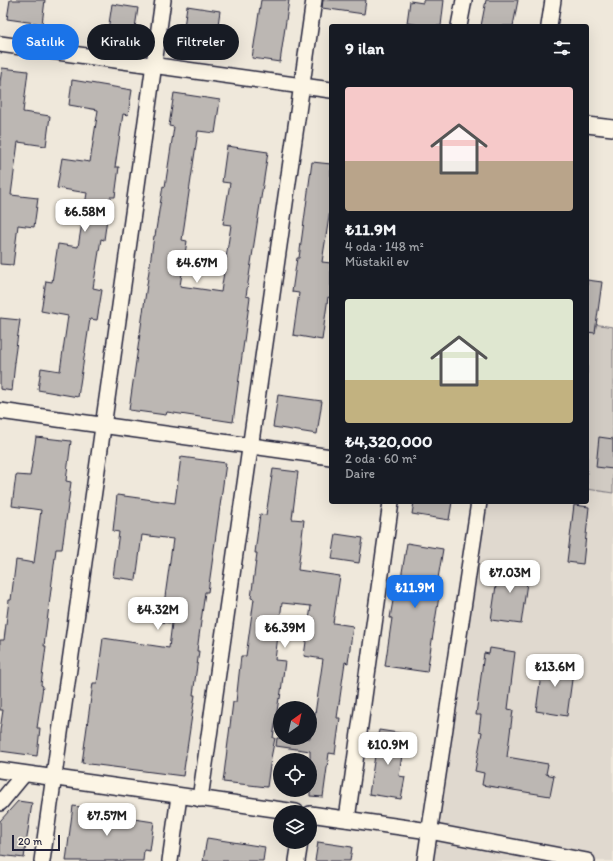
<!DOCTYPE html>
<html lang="tr">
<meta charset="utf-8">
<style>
:root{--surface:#171b24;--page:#20242c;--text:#f1f3f6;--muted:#9ea1a6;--accent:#1a73e8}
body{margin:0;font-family:Itim,sans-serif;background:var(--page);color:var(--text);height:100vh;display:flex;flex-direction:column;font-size:15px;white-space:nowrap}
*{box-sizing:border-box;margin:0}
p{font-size:13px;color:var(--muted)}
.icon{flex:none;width:22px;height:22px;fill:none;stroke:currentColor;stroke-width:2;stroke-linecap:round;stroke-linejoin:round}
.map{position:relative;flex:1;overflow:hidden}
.side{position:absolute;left:329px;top:24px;width:260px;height:480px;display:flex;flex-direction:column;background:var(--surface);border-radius:4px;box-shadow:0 4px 16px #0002}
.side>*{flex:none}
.hud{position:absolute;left:12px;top:24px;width:257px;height:36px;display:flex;gap:8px}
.needle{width:26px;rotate:33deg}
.controls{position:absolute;left:273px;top:701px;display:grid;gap:8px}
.controls a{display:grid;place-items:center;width:44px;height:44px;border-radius:50%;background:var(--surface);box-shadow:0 4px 16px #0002;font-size:20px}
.scale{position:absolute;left:12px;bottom:10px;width:48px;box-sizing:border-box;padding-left:4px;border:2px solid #22223b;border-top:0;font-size:11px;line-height:14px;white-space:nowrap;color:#22223b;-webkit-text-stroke:3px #fcf5e5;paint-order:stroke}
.price{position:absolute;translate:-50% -34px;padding:0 9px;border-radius:8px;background:#fff;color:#222;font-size:13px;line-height:26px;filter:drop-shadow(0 1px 2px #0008)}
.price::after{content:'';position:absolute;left:50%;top:24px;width:12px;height:9px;margin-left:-6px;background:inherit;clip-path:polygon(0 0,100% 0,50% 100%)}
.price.on{background:var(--accent);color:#fff}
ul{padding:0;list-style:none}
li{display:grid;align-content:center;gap:8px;height:212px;padding:0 16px}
li span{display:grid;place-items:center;height:124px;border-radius:4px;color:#555}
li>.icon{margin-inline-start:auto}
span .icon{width:72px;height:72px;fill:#fffc;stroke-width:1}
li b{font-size:17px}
h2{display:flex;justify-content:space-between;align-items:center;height:48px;padding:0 16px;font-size:17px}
.chip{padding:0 14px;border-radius:18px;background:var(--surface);box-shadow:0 4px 16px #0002;font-size:14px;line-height:36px}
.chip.on{background:var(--accent);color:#fff}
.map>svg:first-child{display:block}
</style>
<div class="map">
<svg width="613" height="861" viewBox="0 0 613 861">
<rect width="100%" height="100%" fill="#efe8db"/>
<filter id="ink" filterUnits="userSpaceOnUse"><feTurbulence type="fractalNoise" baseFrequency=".025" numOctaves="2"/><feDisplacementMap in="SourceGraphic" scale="8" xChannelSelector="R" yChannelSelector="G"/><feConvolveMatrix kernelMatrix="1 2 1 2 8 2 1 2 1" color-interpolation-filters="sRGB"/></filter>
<g filter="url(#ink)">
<polygon fill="#e0d9cf" points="587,485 613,489 613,861 425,861 474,502 587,502"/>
<polygon fill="#d1cbc3" stroke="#7a767f" points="587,323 613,327 613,493 587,489"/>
<g fill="#bcb7b3" stroke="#22223b">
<polygon points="10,0 45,0 42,24 7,19"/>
<polygon points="261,0 289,0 280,62 252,58"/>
<polygon points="323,0 366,0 364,14 322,8"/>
<polygon points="423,0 444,0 441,26 427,26 407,23 410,1 423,3"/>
<polygon points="486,0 518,0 513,26 481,26"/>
<polygon points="112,4 138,8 133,41 107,37"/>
<polygon points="187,6 220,11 217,32 227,33 224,55 181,48"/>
<polygon points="2,68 28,71 23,112 50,116 46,146 18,142 11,195 38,198 34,227 18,225 13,265 0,264 0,82"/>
<polygon points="72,80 132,90 128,115 123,114 115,167 119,167 115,197 110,197 104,240 101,239 93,288 102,290 97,320 90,319 78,397 38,390 41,368 60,371 68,316 41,311 46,281 52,282 58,244 78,247 87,193 57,188 62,158 90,162 98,110 69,105"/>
<polygon points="174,93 220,100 215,133 198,131 182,240 187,241 180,286 221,292 231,225 223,224 230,183 222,182 227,146 268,152 246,296 250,297 233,422 167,412 166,415 129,410 154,236 155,236 163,186 165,187 174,127 169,126"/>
<polygon points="312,162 331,164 331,204 322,262 331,263 331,298 328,297 322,340 293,335 299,293 292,292 297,258 299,258"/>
<polygon points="587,280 602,282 595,333 587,332"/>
<polygon points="0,318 20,320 14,362 15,362 12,391 0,389"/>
<polygon points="278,395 322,401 317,434 273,427"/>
<polygon points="36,437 71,441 66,481 71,482 67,513 62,549 56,549 44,646 46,646 41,685 43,686 37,728 40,728 37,756 0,751 0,730 3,710 0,710 0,640 4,640 9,600 11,600 16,560 34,563 41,510 12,506 16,475 30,476"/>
<polygon points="599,437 613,439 613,469 596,467"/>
<polygon points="181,457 226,463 208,592 205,592 197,651 199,651 193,695 195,695 183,776 82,763 93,683 97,683 103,638 169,648 172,623 161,622 163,604 164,604 173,539 142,535 136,580 113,577 119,532 113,531 117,495 175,503"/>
<polygon points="273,469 298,472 292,519 304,520 298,570 340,576 333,623 353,626 348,663 345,662 337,718 340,718 335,754 329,753 323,797 310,796 310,751 276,746 277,738 310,738 310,713 315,714 323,659 304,656 311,606 282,603 275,660 285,661 280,699 279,698 273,738 275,738 271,758 267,787 223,782 233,702 236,702 241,656 246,656 254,599 251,598 257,553 255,553 260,514 266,515"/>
<polygon points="414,502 452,502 449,520 412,514"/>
<polygon points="574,505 589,507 583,564 567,562"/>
<polygon points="336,534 363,538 359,563 332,559"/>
<polygon points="407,543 443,549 436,590 440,590 427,672 385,666 392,618 390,618 396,583 400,584"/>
<polygon points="499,565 529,569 521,624 491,620"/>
<polygon points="490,648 515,652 508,709 513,710 507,757 548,764 546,774 554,776 550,796 482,785 484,773 475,771 482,732 479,731 481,715 476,715 484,653 489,654"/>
<polygon points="543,661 574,665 567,716 536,711"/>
<polygon points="379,730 405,734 399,776 405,777 401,799 369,794"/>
<polygon points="18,801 32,803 24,858 0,855 0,821"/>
<polygon points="73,806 108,811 108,815 154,822 150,851 144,850 143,861 66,861"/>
<polygon points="207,838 265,847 263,861 203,861"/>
<polygon points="318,842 352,847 350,861 315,861"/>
</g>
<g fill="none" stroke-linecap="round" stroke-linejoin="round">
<g stroke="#22223b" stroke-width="18">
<g id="minor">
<polyline points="459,26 464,0"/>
<polyline points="549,26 553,0"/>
<polyline points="0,44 331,90"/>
<polyline points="587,125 613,128"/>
<polyline points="0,411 331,457"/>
<polyline points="0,770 296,812"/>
<polyline points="200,799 314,0"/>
<polyline points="0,803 24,774"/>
<polyline points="310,814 429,831 587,861"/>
<polyline points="347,819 391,502"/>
<polyline points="42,861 163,0"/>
<polyline points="170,861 179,796"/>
<polyline points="297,861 300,842"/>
<polyline points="425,861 479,502"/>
</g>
</g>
<use href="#minor" stroke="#fcf5e5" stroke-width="15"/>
</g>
</g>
</svg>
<div class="controls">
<a><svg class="needle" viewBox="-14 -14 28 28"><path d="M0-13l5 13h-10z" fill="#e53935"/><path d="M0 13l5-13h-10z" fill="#9ea1a6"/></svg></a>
<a><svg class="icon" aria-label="locate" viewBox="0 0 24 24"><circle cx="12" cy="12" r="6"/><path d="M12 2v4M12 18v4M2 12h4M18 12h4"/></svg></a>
<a><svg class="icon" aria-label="layers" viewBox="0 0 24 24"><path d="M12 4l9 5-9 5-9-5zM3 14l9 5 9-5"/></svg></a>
</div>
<div class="scale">20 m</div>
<b class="price" style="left:85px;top:233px">₺6.58M</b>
<b class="price" style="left:197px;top:284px">₺4.67M</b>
<b class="price" style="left:510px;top:594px">₺7.03M</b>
<b class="price on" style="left:415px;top:609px">₺11.9M</b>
<b class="price" style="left:158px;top:631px">₺4.32M</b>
<b class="price" style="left:285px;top:649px">₺6.39M</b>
<b class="price" style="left:555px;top:688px">₺13.6M</b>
<b class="price" style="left:388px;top:766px">₺10.9M</b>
<b class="price" style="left:107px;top:837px">₺7.57M</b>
<div class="hud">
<a class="chip on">Satılık</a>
<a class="chip">Kiralık</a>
<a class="chip">Filtreler</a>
</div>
<section class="side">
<h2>9 ilan<svg class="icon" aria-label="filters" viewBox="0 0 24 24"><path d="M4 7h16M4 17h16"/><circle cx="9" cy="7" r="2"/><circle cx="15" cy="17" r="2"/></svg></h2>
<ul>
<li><span style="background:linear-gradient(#f6c9c9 60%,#b9a48a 0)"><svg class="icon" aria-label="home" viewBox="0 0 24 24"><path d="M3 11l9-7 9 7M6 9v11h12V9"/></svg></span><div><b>₺11.9M</b><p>4 oda · 148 m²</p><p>Müstakil ev</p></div></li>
<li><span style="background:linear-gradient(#dfe7d0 65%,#c2b280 0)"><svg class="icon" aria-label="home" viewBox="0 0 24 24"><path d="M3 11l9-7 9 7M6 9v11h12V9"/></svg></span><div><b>₺4,320,000</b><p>2 oda · 60 m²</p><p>Daire</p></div></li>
</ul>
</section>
</div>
